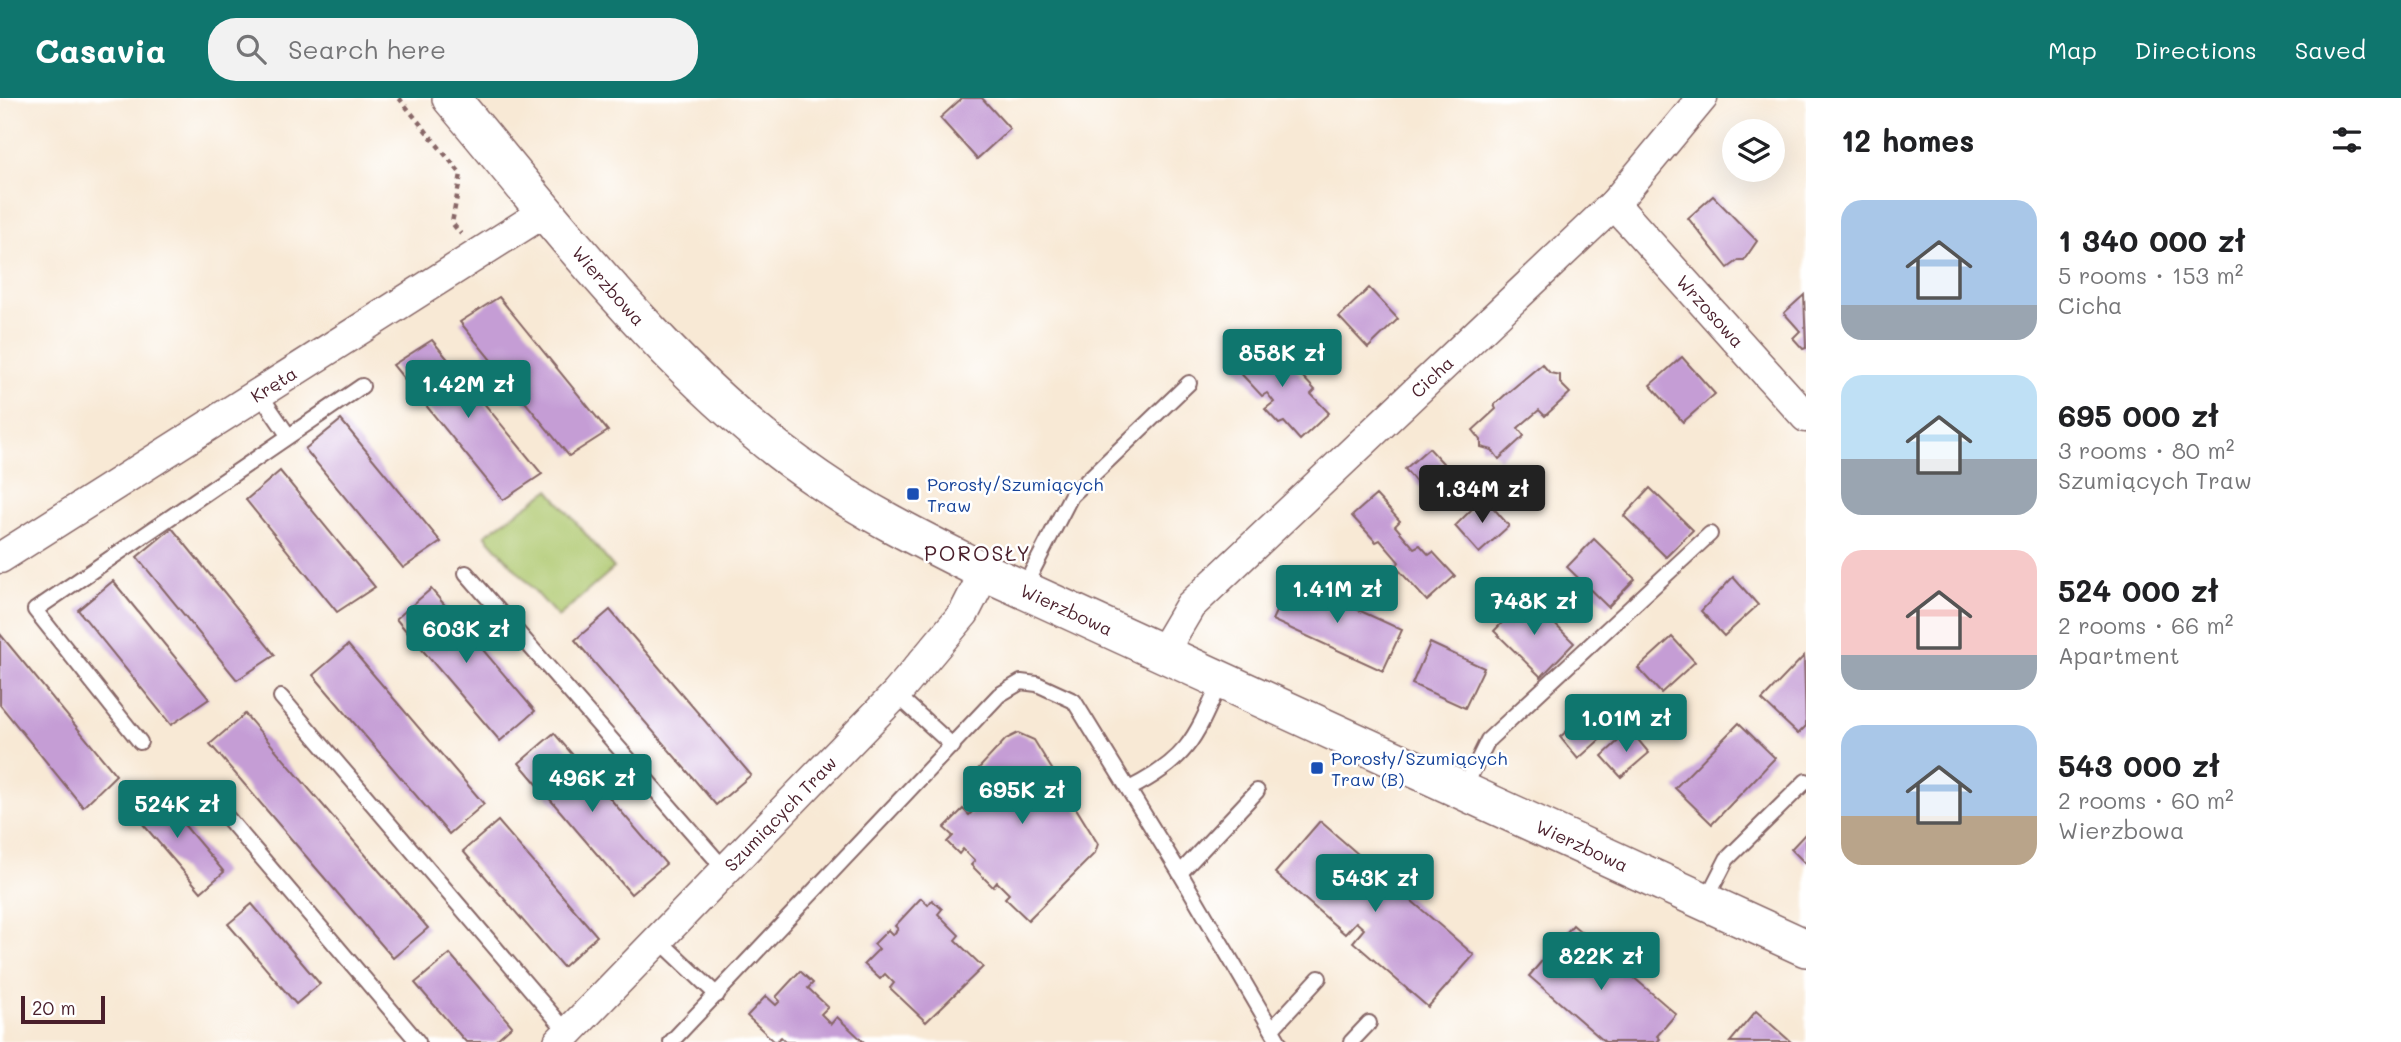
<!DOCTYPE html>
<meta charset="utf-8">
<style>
:root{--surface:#fff;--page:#f2f2f2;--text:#202124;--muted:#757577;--accent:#0f766e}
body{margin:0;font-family:Mali,sans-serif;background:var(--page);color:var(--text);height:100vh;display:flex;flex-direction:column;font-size:26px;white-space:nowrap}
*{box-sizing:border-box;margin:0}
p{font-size:23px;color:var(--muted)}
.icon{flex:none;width:38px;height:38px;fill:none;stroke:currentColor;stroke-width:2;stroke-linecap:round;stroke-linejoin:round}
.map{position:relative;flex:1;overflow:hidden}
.side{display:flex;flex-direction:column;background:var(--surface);width:595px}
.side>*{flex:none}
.fabs{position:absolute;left:1722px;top:21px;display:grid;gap:14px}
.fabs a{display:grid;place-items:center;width:63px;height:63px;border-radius:50%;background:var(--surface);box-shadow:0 7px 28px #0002;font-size:35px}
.scale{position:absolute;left:21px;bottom:18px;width:84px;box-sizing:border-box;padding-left:7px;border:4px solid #4a1f2b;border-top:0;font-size:19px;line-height:24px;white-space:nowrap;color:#4a1f2b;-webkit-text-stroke:5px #fff;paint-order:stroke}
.price{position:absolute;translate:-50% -60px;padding:0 16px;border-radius:7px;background:var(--accent);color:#fff;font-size:23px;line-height:46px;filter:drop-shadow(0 2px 4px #0008)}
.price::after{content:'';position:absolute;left:50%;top:42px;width:21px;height:16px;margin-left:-10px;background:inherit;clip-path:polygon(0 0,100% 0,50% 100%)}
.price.active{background:#222;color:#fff}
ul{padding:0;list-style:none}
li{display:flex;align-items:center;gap:21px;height:175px;padding:0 35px}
li span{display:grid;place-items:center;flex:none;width:196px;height:140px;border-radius:21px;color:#555}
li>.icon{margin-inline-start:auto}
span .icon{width:84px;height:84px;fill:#fffc;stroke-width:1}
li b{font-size:30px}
h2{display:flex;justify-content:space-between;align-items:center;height:84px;padding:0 35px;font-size:30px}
header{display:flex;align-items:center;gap:42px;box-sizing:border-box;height:98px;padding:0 35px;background:var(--accent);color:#fff}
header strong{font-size:33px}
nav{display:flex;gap:38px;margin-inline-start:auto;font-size:24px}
.search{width:490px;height:63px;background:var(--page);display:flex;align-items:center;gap:18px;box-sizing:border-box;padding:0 24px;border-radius:28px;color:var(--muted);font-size:26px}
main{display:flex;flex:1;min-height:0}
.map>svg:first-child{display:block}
</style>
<header>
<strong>Casavia</strong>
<div class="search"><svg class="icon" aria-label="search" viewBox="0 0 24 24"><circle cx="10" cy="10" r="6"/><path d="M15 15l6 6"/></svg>Search here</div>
<nav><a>Map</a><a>Directions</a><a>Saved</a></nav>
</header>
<main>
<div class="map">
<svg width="1806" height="944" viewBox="0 0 1806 944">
<rect width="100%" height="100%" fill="#fff"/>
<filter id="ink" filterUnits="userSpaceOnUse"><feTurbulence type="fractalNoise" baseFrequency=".0143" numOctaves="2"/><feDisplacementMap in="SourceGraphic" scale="14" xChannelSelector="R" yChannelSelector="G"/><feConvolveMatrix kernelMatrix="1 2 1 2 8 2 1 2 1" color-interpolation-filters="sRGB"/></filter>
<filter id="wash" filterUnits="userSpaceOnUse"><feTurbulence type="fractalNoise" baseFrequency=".00686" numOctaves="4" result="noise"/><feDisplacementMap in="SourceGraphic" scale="28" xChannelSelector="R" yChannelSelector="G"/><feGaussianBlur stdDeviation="1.57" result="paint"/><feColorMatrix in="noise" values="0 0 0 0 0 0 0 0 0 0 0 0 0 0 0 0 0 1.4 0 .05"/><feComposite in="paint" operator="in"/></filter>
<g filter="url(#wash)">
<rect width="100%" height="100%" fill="#f8e9d5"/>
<polygon fill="#aec86e" stroke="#7c744c" stroke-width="2" points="549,392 614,470 558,519 485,437"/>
<g id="blocks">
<g fill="#c59dd5">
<polygon points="962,0 982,0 1010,31 977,61 940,20"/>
<polygon points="1713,98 1757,143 1744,162 1739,162 1728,170 1688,120"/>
<polygon points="1369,190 1398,221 1368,250 1339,219"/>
<polygon points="1804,197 1806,250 1803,251 1793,240 1800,233 1784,215"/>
<polygon points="499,199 608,333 569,358 460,224"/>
<polygon points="1259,240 1286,268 1290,265 1315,292 1311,296 1329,315 1300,342 1284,324 1279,326 1265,311 1274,304 1267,295 1262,298 1232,266"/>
<polygon points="432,242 542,376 503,402 393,267"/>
<polygon points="1682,259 1715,296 1683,324 1650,287"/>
<polygon points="1542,266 1550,275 1560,277 1560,285 1570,295 1545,318 1539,312 1518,330 1524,338 1499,361 1492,352 1481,349 1481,342 1473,332 1496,311 1494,307 1505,297"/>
<polygon points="341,322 441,444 403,470 305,351"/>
<polygon points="1429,350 1453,376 1428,398 1405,371"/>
<polygon points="280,373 375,489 337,514 246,402"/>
<polygon points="1650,390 1693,432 1666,459 1624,418"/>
<polygon points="1376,397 1400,423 1395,428 1414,450 1420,447 1429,457 1433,454 1455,478 1427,503 1396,469 1399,464 1380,442 1376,444 1352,418"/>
<polygon points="1484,399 1509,428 1479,455 1455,428"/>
<polygon points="172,430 275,557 237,582 137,459"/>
<polygon points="1594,441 1635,481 1608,509 1567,469"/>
<polygon points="1733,479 1758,507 1724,538 1701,513"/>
<polygon points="1291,481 1402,532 1383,573 1272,522"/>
<polygon points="113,483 209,601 171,627 78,512"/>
<polygon points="431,491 535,613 500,643 396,521"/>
<polygon points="1527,499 1574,545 1541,579 1494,533"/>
<polygon points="610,512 751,677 716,707 575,542"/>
<polygon points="0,536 116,677 83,709 0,607"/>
<polygon points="1672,539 1695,564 1661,595 1638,570"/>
<polygon points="1430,545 1484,570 1465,610 1412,586"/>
<polygon points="348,547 484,706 449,736 313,577"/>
<polygon points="1804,558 1806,628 1798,636 1762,602"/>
<polygon points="245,616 428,830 393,860 210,646"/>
<polygon points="1586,617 1593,622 1600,617 1608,625 1601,632 1605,637 1578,661 1560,639"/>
<polygon points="1739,625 1775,660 1712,726 1675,690"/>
<polygon points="1630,632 1649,655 1621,679 1602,658"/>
<polygon points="554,635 666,766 631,796 519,665"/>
<polygon points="1018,635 1034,642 1098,746 1095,755 1028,822 1005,800 1009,796 997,784 993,789 971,767 975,763 963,751 959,756 947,744 953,738 944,730 963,711 969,717 978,708 967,695 968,682 1006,641"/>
<polygon points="154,691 224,774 201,794 130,711"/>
<polygon points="498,723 597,838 563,869 463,753"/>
<polygon points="1320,723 1474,857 1428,909 1353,844 1364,831 1356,824 1345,836 1275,775"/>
<polygon points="1806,735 1806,766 1791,751"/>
<polygon points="921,800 928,807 932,802 942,811 938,816 959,837 955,842 983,869 926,924 890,890 894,885 885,876 880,881 864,866 879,851 874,846 888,832 893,837 898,831 895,828"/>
<polygon points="252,806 320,886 296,906 228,826"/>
<polygon points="1573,827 1676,916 1657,938 1660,941 1657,944 1605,944 1529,878"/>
<polygon points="450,856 512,928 494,944 466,944 415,885"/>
<polygon points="800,873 813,885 808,890 828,909 821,916 831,926 837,919 864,944 786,944 781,939 775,944 747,918 766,898 776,907 780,903 776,899"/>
<polygon points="1756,913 1791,944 1730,944"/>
</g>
</g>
</g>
<g filter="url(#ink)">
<use href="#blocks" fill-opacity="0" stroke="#876666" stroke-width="2"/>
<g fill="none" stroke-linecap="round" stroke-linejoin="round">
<g stroke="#876666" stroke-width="18">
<g id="service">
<polyline points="259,295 288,337"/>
<polyline points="466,475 727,774"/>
<polyline points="1023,491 1071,398 1189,285"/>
<polyline points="896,596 953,648"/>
<polyline points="281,599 568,935"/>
<polyline points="140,644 35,512 362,288"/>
<path d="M 1129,691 C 1187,662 1195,641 1220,584"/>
<polyline points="1464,691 1488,642 1710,436"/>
<polyline points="221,712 418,944"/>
<polyline points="1180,775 1257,693"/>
<polyline points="1706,802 1727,761 1806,683"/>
<polyline points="660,843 717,897"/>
<polyline points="1272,931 1319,880"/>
<polyline points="671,944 999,597 1021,584 1037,586 1074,603 1180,775 1279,944"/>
<polyline points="1351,944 1369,925"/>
</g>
</g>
<g stroke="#876666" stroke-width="33">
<g id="minor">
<path id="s1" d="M 1614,106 L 1806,319"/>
<path id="s2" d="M 0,460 L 546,113"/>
<path id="s3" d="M 1161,557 L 1190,508 L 1614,106 L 1702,0"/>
<path id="s4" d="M 559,944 L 896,596 L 964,515 L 985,474"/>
</g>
</g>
<g stroke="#876666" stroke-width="40">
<g id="tertiary">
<path id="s5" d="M 451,0 C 560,130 677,286 818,381 C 870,417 928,445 985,474 L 1806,850"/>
</g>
</g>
<polyline stroke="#876666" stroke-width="4.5" stroke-dasharray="5 5" stroke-linecap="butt" points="399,0 461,76 452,125 461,136"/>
<use href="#service" stroke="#fff" stroke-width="14"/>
<use href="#minor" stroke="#fff" stroke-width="30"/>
<use href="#tertiary" stroke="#fff" stroke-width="37"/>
</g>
</g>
<g fill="#1a4fb4" stroke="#fff" stroke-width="2.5">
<rect x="906" y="389" width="14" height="14" rx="3.5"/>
<rect x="1310" y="663" width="14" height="14" rx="3.5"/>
</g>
<g text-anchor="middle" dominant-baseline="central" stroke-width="5" stroke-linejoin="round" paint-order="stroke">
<g font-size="18" fill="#4a1f2b" stroke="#fff">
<text stroke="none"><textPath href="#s5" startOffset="245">Wierzbowa</textPath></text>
<text stroke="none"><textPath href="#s1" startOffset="144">Wrzosowa</textPath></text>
<text stroke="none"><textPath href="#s3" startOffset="390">Cicha</textPath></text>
<text stroke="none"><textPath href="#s2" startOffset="324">Kręta</textPath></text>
<text stroke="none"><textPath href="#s5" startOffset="812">Wierzbowa</textPath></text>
<text stroke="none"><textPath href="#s4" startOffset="318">Szumiących Traw</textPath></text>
<text stroke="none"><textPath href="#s5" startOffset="1379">Wierzbowa</textPath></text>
</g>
<g font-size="18" fill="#164399" stroke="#fff" text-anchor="start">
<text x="927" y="386">Porosły/Szumiących<tspan x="927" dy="21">Traw</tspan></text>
<text x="1331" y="660">Porosły/Szumiących<tspan x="1331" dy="21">Traw (B)</tspan></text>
</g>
<g font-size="21" letter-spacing="2" fill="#4a1f2b" stroke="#fff">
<text x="978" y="454">POROSŁY</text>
</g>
</g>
</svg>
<div class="fabs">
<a><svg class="icon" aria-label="layers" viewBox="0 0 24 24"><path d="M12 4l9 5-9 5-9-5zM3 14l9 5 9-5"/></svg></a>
</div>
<div class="scale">20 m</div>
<b class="price" style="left:1282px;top:291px">858K zł</b>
<b class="price" style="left:468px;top:322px">1.42M zł</b>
<b class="price active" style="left:1482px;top:427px">1.34M zł</b>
<b class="price" style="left:1337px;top:527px">1.41M zł</b>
<b class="price" style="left:1534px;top:539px">748K zł</b>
<b class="price" style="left:466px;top:567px">603K zł</b>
<b class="price" style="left:1626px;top:656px">1.01M zł</b>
<b class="price" style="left:592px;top:716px">496K zł</b>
<b class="price" style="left:1022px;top:728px">695K zł</b>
<b class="price" style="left:177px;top:742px">524K zł</b>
<b class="price" style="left:1375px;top:816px">543K zł</b>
<b class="price" style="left:1601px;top:894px">822K zł</b>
</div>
<section class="side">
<h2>12 homes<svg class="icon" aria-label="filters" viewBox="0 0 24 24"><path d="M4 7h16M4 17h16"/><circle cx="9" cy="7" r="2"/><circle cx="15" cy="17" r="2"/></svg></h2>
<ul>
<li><span style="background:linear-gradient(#a9c7e8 75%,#9aa5b1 0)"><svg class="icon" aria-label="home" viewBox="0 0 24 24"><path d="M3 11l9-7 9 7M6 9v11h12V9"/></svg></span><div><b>1 340 000 zł</b><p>5 rooms · 153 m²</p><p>Cicha</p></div></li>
<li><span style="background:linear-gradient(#bfe0f5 60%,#9aa5b1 0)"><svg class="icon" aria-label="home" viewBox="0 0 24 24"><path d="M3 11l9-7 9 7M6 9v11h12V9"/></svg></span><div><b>695 000 zł</b><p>3 rooms · 80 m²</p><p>Szumiących Traw</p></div></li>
<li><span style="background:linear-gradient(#f6c9c9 75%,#9aa5b1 0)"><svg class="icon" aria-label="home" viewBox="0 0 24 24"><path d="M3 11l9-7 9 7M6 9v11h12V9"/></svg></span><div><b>524 000 zł</b><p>2 rooms · 66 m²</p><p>Apartment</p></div></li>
<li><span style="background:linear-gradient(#a9c7e8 65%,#b9a48a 0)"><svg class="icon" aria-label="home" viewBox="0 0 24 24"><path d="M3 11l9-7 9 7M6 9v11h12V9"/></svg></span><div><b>543 000 zł</b><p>2 rooms · 60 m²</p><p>Wierzbowa</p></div></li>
</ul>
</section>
</main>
